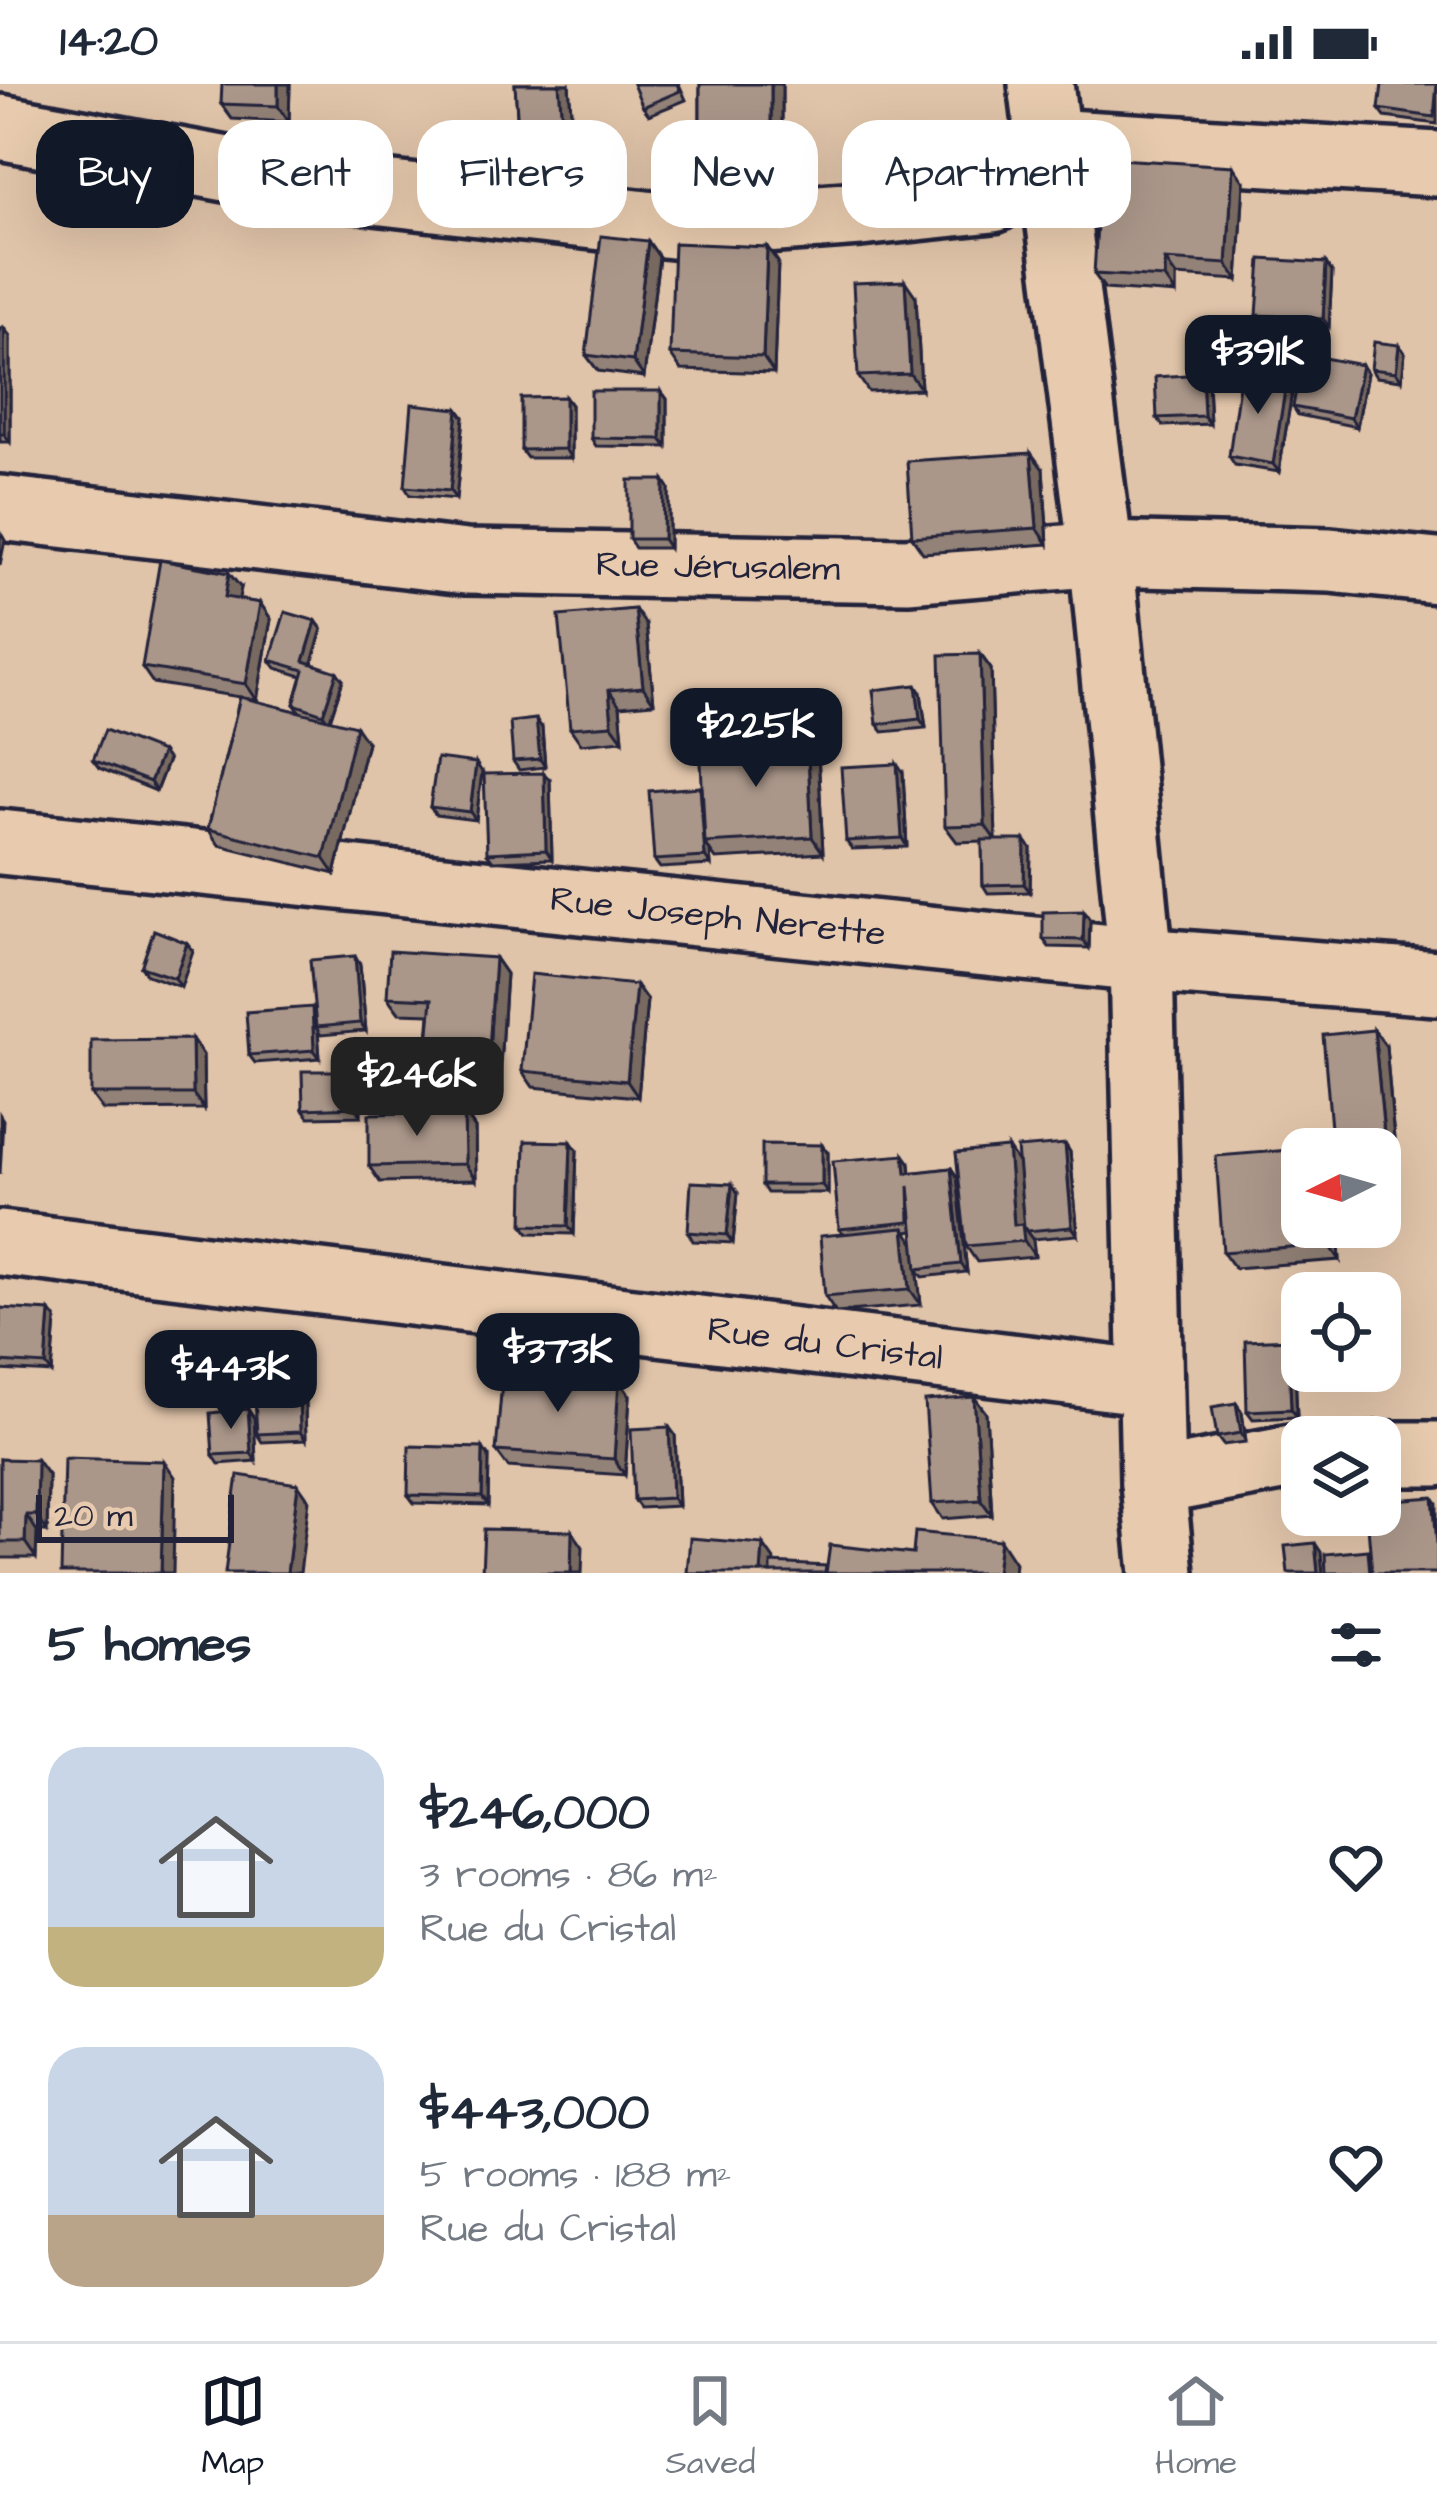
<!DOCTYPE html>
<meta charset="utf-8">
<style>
:root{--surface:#fff;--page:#f2f2f3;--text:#1f2937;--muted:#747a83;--line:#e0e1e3;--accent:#111827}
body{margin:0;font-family:"Architects Daughter",sans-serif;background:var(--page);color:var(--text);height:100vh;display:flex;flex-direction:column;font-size:45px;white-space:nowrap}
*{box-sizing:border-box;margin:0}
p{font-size:39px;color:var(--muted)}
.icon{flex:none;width:66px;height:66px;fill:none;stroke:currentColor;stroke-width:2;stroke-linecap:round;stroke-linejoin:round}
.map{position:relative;height:1489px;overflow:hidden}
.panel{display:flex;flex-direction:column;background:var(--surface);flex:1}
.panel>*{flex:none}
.hud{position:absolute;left:36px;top:36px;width:1365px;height:108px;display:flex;gap:24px}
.needle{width:78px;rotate:265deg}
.fabs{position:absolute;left:1281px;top:1044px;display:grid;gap:24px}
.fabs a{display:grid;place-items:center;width:120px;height:120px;border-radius:24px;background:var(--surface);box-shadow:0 12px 48px #0002;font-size:60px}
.scale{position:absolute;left:36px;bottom:30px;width:198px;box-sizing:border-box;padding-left:12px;border:6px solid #22223b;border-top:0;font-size:33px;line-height:42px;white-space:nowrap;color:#22223b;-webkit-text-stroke:9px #e8cbae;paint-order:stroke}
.price{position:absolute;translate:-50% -102px;padding:0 27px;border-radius:24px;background:var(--accent);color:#fff;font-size:39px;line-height:78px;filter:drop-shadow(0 3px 6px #0008)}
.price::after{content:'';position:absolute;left:50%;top:72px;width:36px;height:27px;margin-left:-18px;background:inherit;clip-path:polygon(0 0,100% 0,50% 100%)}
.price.on{background:#222;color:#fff}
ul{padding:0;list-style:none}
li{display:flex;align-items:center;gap:36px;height:300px;padding:0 48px}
li span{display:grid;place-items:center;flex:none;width:336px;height:240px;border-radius:36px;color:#555}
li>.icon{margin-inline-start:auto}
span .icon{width:144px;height:144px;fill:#fffc;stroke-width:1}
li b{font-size:51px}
h2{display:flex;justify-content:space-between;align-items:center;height:144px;padding:0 48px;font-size:51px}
.tag{padding:0 42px;border-radius:36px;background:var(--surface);box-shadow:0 12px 48px #0002;font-size:42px;line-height:108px}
.tag.on{background:var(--accent);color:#fff}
.status{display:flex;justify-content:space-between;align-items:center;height:84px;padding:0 60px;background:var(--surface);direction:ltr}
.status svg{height:33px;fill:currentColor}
.menu{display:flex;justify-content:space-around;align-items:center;height:168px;border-top:3px solid var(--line);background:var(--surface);font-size:33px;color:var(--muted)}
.menu a{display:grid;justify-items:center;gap:6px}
.menu .on{color:var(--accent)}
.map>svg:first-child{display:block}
</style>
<div class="status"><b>14:20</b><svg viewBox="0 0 49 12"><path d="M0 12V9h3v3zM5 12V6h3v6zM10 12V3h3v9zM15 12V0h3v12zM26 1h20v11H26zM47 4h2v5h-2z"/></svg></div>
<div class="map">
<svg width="1437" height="1489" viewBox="0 0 1437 1489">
<rect width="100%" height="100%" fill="#e0c4a9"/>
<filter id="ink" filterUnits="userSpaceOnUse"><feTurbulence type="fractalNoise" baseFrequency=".00833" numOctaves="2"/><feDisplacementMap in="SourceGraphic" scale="24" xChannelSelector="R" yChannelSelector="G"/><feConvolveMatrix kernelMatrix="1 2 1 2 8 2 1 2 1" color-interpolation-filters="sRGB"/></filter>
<g filter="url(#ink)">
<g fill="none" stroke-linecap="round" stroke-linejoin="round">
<g stroke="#22223b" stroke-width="72">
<g id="minor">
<polyline points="1041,0 1101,470 1141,876 1153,1399 1162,1489"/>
<polyline points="0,43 313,101 681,143 860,130 993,116 1048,57 1437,80"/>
<polyline points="0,424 466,478 907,486 1101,470 1330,476 1437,487"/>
<polyline points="0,758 1141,876 1437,899"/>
<polyline points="0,1159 1150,1299"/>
<polyline points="1380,1370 1437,1370"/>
<polyline points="1153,1399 1302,1371"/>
</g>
</g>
<use href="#minor" stroke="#e8cbae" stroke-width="63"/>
</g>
<g fill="#938277" stroke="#22223b" stroke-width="3" fill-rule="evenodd">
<polygon points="290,0 289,38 232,35 221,20"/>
<polygon points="515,0 569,0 573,57 529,61 518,45"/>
<polygon points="679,0 686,16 649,31 643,23"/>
<polygon points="700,0 782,0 782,68 711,69 700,53"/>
<polygon points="1437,0 1437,40 1385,33 1379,25"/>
<polygon points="1244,98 1238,196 1176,192 1176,210 1105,205 1094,190"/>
<polygon points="648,157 659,173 644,293 598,287 586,271"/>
<polygon points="767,163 778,178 774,289 681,286 670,270"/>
<polygon points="1326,179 1332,188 1329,243 1263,239 1257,231"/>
<polygon points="916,213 921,305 869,308 858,292"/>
<polygon points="0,244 10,252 10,358 0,358"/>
<polygon points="1399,261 1405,269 1402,296 1376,293 1371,285"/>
<polygon points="1362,281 1367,289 1357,343 1298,331 1293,323"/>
<polygon points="1202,290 1208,298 1210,340 1163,342 1157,334"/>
<polygon points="1287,294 1293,302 1279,388 1235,381 1229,372"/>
<polygon points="661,307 667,315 667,363 596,362 591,354"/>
<polygon points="565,313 571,321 571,374 527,374 521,366"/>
<polygon points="458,325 464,333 456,415 410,411 405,403"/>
<polygon points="1043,385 1048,460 923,469 912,453"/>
<polygon points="664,396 669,404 669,464 635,464 629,455"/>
<polygon points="241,504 238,516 260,519 271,535 257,616 241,614 300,628 294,620 302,592 276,584 270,576 316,537 322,545 312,580 343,596 330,636 367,658 335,790 219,761 208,745 240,613 153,599 142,583"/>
<polygon points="646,541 654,619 620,622 623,656 581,660 570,644"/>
<polygon points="980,570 991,585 996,756 1031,764 1030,808 988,809 983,801 982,757 957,758 945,742"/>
<polygon points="921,609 926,644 883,648 877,640"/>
<polygon points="542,644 545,683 519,686 513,677"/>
<polygon points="818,669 823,769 716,775 710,767 711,781 660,784 654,776 700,703"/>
<polygon points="93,676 168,676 156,707 99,684"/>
<polygon points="482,688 476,736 436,731 430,723"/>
<polygon points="903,689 907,763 852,765 846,757"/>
<polygon points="550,697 552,775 493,777 487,769"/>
<polygon points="1084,827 1090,836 1089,864 1049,863 1043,855"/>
<polygon points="187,859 193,867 181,903 147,891 141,883"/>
<polygon points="495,874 506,890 498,1012 436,1008 425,992 430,930 399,929 387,913"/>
<polygon points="360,881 366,947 321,951 318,947 320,974 255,979 249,971 314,927"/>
<polygon points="647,916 638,1013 533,1003 522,987"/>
<polygon points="192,955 203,971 204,1025 103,1026 91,1010"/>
<polygon points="1386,962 1395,1067 1380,1068 1380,1065 1339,1065 1332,1056"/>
<polygon points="360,995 361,1032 309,1033 303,1025"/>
<polygon points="464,1028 475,1044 476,1096 380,1098 369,1082"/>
<polygon points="571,1058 577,1066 574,1150 529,1149 523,1141"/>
<polygon points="1065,1060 1070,1068 1078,1151 1032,1155 1035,1173 977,1178 966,1162 1018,1079"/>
<polygon points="828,1069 828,1109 767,1109 762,1101"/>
<path d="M 910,1079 L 911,1089 L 951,1084 L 957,1093 L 967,1188 L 923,1193 L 917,1185 L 921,1221 L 836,1228 L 825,1212 L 843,1150 L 839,1145 ZM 914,1147 L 917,1181 L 906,1148 Z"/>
<polygon points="732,1100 738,1109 733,1159 693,1157 688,1148"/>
<polygon points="1302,1143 1338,1143 1340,1176 1235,1184 1223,1168"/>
<polygon points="0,1224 56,1235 52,1289 0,1286"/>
<polygon points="1288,1255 1294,1263 1297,1333 1253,1335 1247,1327"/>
<polygon points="304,1287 306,1356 262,1358 257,1350"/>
<polygon points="630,1312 625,1391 508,1383 496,1367"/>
<polygon points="974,1313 986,1329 992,1431 943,1435 932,1419"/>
<polygon points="1236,1319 1242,1328 1246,1358 1223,1361 1217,1353"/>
<polygon points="254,1334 256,1377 219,1380 213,1371"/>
<polygon points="669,1343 675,1351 678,1422 640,1424 634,1416"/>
<polygon points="489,1373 488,1421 414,1419 408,1411"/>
<polygon points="0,1375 48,1391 47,1447 37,1447 36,1474 0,1474"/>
</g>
<g fill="#786a61" stroke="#22223b" stroke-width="3">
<polygon points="278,0 290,0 289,38 278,22"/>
<polygon points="559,0 569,0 573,57 562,41"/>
<polygon points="771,0 782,0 782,68 771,52"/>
<polygon points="1233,82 1244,98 1238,196 1227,180"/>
<polygon points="648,157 659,173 644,293 633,277"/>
<polygon points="767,163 778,178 774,289 763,273"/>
<polygon points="1165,176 1176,192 1176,210 1165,194"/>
<polygon points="1326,179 1332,188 1329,243 1323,235"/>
<polygon points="905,197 916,213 921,305 910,290"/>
<polygon points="4,244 10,252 10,358 4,350"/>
<polygon points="1399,261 1405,269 1402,296 1396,288"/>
<polygon points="1362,281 1367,289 1357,343 1351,334"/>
<polygon points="1202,290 1208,298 1210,340 1204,332"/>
<polygon points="1287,294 1293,302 1279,388 1273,380"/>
<polygon points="661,307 667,315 667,363 661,355"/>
<polygon points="565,313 571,321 571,374 565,365"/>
<polygon points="458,325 464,333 456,415 450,407"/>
<polygon points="1031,369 1043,385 1048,460 1037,444"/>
<polygon points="664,396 669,404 669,464 663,455"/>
<polygon points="0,448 5,456 0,481"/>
<polygon points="229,489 241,504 236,529 225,513"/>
<polygon points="260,519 271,535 257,616 246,600"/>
<polygon points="635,525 646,541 654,619 643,603"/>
<polygon points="316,537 322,545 310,585 304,577"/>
<polygon points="980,570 991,585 996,757 985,741"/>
<polygon points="337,588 343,596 329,638 323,630"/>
<polygon points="916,601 921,609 926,644 920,635"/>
<polygon points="609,606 620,622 623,656 612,641"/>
<polygon points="536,635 542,644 545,683 540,675"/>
<polygon points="356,642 367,658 335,790 324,774"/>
<polygon points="807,653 818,669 823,769 812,753"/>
<polygon points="162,668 168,676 156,707 150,698"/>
<polygon points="476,679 482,688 476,736 470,728"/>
<polygon points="897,680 903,689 907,763 902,754"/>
<polygon points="544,689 550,697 552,775 546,766"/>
<polygon points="700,703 705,759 710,767 711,781 705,773"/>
<polygon points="1025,756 1031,764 1030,808 1024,800"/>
<polygon points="1084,827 1090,836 1089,864 1083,856"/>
<polygon points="187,859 193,867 181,903 175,894"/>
<polygon points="355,872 360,881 366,947 360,939"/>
<polygon points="495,874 506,890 498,1012 487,996"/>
<polygon points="636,901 647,916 638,1013 627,997"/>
<polygon points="312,923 317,932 316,943 318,947 320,974 314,966"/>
<polygon points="1374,946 1386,962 1395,1067 1384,1051"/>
<polygon points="192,955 203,971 204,1025 193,1010"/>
<polygon points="355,987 360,995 361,1032 356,1023"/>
<polygon points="464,1028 475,1044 476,1096 465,1080"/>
<polygon points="0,1031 3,1036 0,1090"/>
<polygon points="571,1058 577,1066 574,1150 568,1142"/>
<polygon points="1065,1060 1070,1068 1078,1151 1072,1143"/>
<polygon points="822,1061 828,1069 828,1109 822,1101"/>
<polygon points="1008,1064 1019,1080 1024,1144 1033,1156 1035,1173 1014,1141"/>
<polygon points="904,1071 910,1079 911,1098 906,1089"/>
<polygon points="951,1084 957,1093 967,1188 961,1180"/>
<polygon points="732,1100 738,1109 733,1159 727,1151"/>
<polygon points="1328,1143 1338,1143 1340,1176 1329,1160"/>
<polygon points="904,1144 915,1160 921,1221 910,1205"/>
<polygon points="50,1227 56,1235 52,1289 46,1281"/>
<polygon points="1288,1255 1294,1263 1297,1333 1291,1325"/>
<polygon points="298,1279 304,1287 306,1356 300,1348"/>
<polygon points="619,1296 630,1312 625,1391 614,1375"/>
<polygon points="974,1313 986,1329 992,1431 981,1416"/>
<polygon points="1236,1319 1242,1328 1246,1358 1241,1349"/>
<polygon points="248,1325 254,1334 256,1377 251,1369"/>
<polygon points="669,1343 675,1351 678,1422 672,1414"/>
<polygon points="483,1364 489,1373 488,1421 482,1413"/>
<polygon points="37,1376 48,1391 47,1447 36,1431"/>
<polygon points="164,1377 175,1393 173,1489 161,1489"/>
<polygon points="298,1400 309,1416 300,1489 287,1489"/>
<polygon points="1433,1413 1437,1419 1437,1460"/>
<polygon points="26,1431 37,1447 36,1474 25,1458"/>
<polygon points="572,1447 583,1463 582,1489 571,1489"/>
<polygon points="1000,1456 1015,1479 1014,1489 996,1489"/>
<polygon points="1315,1459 1321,1468 1323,1489 1318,1489"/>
<polygon points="763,1460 774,1476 773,1489 761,1489"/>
</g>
<g fill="#ab978a" stroke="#22223b" stroke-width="3">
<polygon points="222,0 278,0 278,22 221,20"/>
<polygon points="515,0 559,0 562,41 518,45"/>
<polygon points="633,0 677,0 680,7 643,23"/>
<polygon points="700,0 771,0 771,52 700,53"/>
<polygon points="1382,0 1437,0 1434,33 1379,25"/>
<polygon points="1101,74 1233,82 1227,180 1165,176 1165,194 1094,190"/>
<polygon points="601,152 648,157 633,277 586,271"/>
<polygon points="674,159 767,163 763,273 670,270"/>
<polygon points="1261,175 1326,179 1323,235 1257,231"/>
<polygon points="905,197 910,290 858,292 853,199"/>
<rect x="0" y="244" width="4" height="106"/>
<polygon points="1374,258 1399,261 1396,288 1371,285"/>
<polygon points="1302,270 1362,281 1351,334 1293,323"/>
<polygon points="1241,287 1287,294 1273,380 1229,372"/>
<polygon points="1202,290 1204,332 1157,334 1155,293"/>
<polygon points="591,307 661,307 661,355 591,354"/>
<polygon points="565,313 565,365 521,366 521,314"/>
<polygon points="412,320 458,325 450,407 405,403"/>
<polygon points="1031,369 1037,444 912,453 907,377"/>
<polygon points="629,396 664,396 663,455 629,455"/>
<polygon points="160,476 229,489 225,513 260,519 246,600 142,583"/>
<polygon points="635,525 643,603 609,606 612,641 570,644 559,532"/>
<polygon points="285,528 316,537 304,577 337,588 323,630 294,620 304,586 270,576"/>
<polygon points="980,570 985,741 945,742 940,571"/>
<polygon points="916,601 920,635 877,640 873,606"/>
<polygon points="240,613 356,642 324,774 208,745"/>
<polygon points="536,635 540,675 513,677 510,638"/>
<polygon points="105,646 162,668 150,698 93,676"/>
<polygon points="807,653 812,753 705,759 700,659"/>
<polygon points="437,674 476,679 470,728 430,723"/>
<polygon points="897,680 902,754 846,757 841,683"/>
<polygon points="544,689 546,766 487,769 484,690"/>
<polygon points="700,703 705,773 654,776 649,707"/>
<polygon points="982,756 1025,756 1024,800 983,801"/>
<polygon points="1084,827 1083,856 1043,855 1043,828"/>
<polygon points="154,846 187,859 175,894 141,883"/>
<polygon points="390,867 495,874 487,996 425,992 432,915 387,913"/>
<polygon points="355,872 360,939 316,943 310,876"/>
<polygon points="531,890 636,901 627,997 522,987"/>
<polygon points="312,923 314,966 249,971 246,928"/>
<polygon points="1374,946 1384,1051 1332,1056 1323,951"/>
<polygon points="192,955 193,1010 91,1010 91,956"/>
<polygon points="302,987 355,987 356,1023 303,1025"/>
<polygon points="464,1028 465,1080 369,1082 369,1030"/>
<polygon points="525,1057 571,1058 568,1142 523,1141"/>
<polygon points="762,1060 822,1061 822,1101 762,1101"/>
<polygon points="1065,1060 1072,1143 1027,1147 1024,1143 1017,1064"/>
<polygon points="1008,1064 1014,1141 1022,1140 1024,1157 966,1162 956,1069"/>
<polygon points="1302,1065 1302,1143 1328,1143 1329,1160 1223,1168 1216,1072"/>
<polygon points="904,1071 906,1089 951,1084 961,1180 917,1185 909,1102 910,1138 839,1145 833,1077"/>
<polygon points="691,1098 732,1100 727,1151 688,1148"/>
<polygon points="904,1144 910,1205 825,1212 820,1152"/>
<polygon points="0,1224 50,1227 46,1281 0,1278"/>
<polygon points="1288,1255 1291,1325 1247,1327 1245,1257"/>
<polygon points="298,1279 300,1348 257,1350 253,1281"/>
<polygon points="503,1286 619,1296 614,1375 496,1367"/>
<polygon points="974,1313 981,1416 932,1419 925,1317"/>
<polygon points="1236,1319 1241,1349 1217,1353 1212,1323"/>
<polygon points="248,1325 251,1369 213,1371 210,1329"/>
<polygon points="669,1343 672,1414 634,1416 631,1345"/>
<polygon points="409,1362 483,1364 482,1413 408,1411"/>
<polygon points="64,1374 164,1377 161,1489 61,1489"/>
<polygon points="0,1375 37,1376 36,1431 26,1431 25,1458 0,1458"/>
<polygon points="238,1391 298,1400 287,1489 225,1489"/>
<polygon points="1433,1413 1437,1460 1437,1489 1372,1489 1367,1431 1380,1431 1380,1417"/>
<polygon points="484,1445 572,1447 571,1489 482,1489"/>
<polygon points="915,1448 1000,1456 996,1489 826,1489 830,1461 913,1470"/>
<polygon points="690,1454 763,1460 761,1489 687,1489"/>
<polygon points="1315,1459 1318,1489 1288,1489 1285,1462"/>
<polygon points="1368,1466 1370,1489 1326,1489 1325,1470"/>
<polygon points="771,1479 826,1482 825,1489 771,1489"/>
</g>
</g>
<g text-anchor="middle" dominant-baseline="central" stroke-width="10" stroke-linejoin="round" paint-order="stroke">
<g font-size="36" fill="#22223b" stroke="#e8cbae">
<text transform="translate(718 483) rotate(1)">Rue Jérusalem</text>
<text transform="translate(718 833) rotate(6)">Rue Joseph Nerette</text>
<text transform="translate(825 1260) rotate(7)">Rue du Cristal</text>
</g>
</g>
</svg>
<div class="fabs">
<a><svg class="needle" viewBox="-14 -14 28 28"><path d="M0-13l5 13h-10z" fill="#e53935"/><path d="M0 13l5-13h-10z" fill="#747a83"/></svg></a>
<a><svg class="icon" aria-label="locate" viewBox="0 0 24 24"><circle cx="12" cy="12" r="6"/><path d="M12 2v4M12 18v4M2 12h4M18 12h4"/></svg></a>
<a><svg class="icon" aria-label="layers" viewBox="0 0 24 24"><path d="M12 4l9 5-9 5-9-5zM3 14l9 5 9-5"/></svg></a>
</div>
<div class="scale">20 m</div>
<b class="price" style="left:1258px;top:333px">$391K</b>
<b class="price" style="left:756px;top:706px">$225K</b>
<b class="price on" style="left:417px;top:1055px">$246K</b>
<b class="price" style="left:558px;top:1331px">$373K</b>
<b class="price" style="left:231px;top:1348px">$443K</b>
<div class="hud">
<a class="tag on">Buy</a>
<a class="tag">Rent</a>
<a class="tag">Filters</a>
<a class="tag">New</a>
<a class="tag">Apartment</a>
</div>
</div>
<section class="panel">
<h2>5 homes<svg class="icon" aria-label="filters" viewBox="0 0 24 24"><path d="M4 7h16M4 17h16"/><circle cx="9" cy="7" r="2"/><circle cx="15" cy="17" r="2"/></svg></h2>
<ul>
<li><span style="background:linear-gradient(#c9d6e8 75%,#c2b280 0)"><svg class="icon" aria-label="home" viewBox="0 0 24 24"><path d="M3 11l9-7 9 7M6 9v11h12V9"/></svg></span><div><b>$246,000</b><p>3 rooms · 86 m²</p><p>Rue du Cristal</p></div><svg class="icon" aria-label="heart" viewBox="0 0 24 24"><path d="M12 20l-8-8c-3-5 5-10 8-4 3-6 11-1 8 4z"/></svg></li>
<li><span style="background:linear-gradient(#c9d6e8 70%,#b9a48a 0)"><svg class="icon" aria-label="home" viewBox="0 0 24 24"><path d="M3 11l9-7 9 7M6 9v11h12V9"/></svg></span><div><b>$443,000</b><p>5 rooms · 188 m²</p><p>Rue du Cristal</p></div><svg class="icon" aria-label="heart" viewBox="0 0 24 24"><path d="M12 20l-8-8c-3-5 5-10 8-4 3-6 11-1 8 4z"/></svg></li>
</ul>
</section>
<nav class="menu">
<a class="on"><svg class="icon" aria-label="map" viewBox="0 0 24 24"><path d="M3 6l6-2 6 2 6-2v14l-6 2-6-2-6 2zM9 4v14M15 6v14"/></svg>Map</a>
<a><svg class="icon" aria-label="saved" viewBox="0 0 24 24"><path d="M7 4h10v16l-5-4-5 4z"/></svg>Saved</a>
<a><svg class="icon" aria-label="home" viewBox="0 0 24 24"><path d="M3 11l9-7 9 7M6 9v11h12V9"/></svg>Home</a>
</nav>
